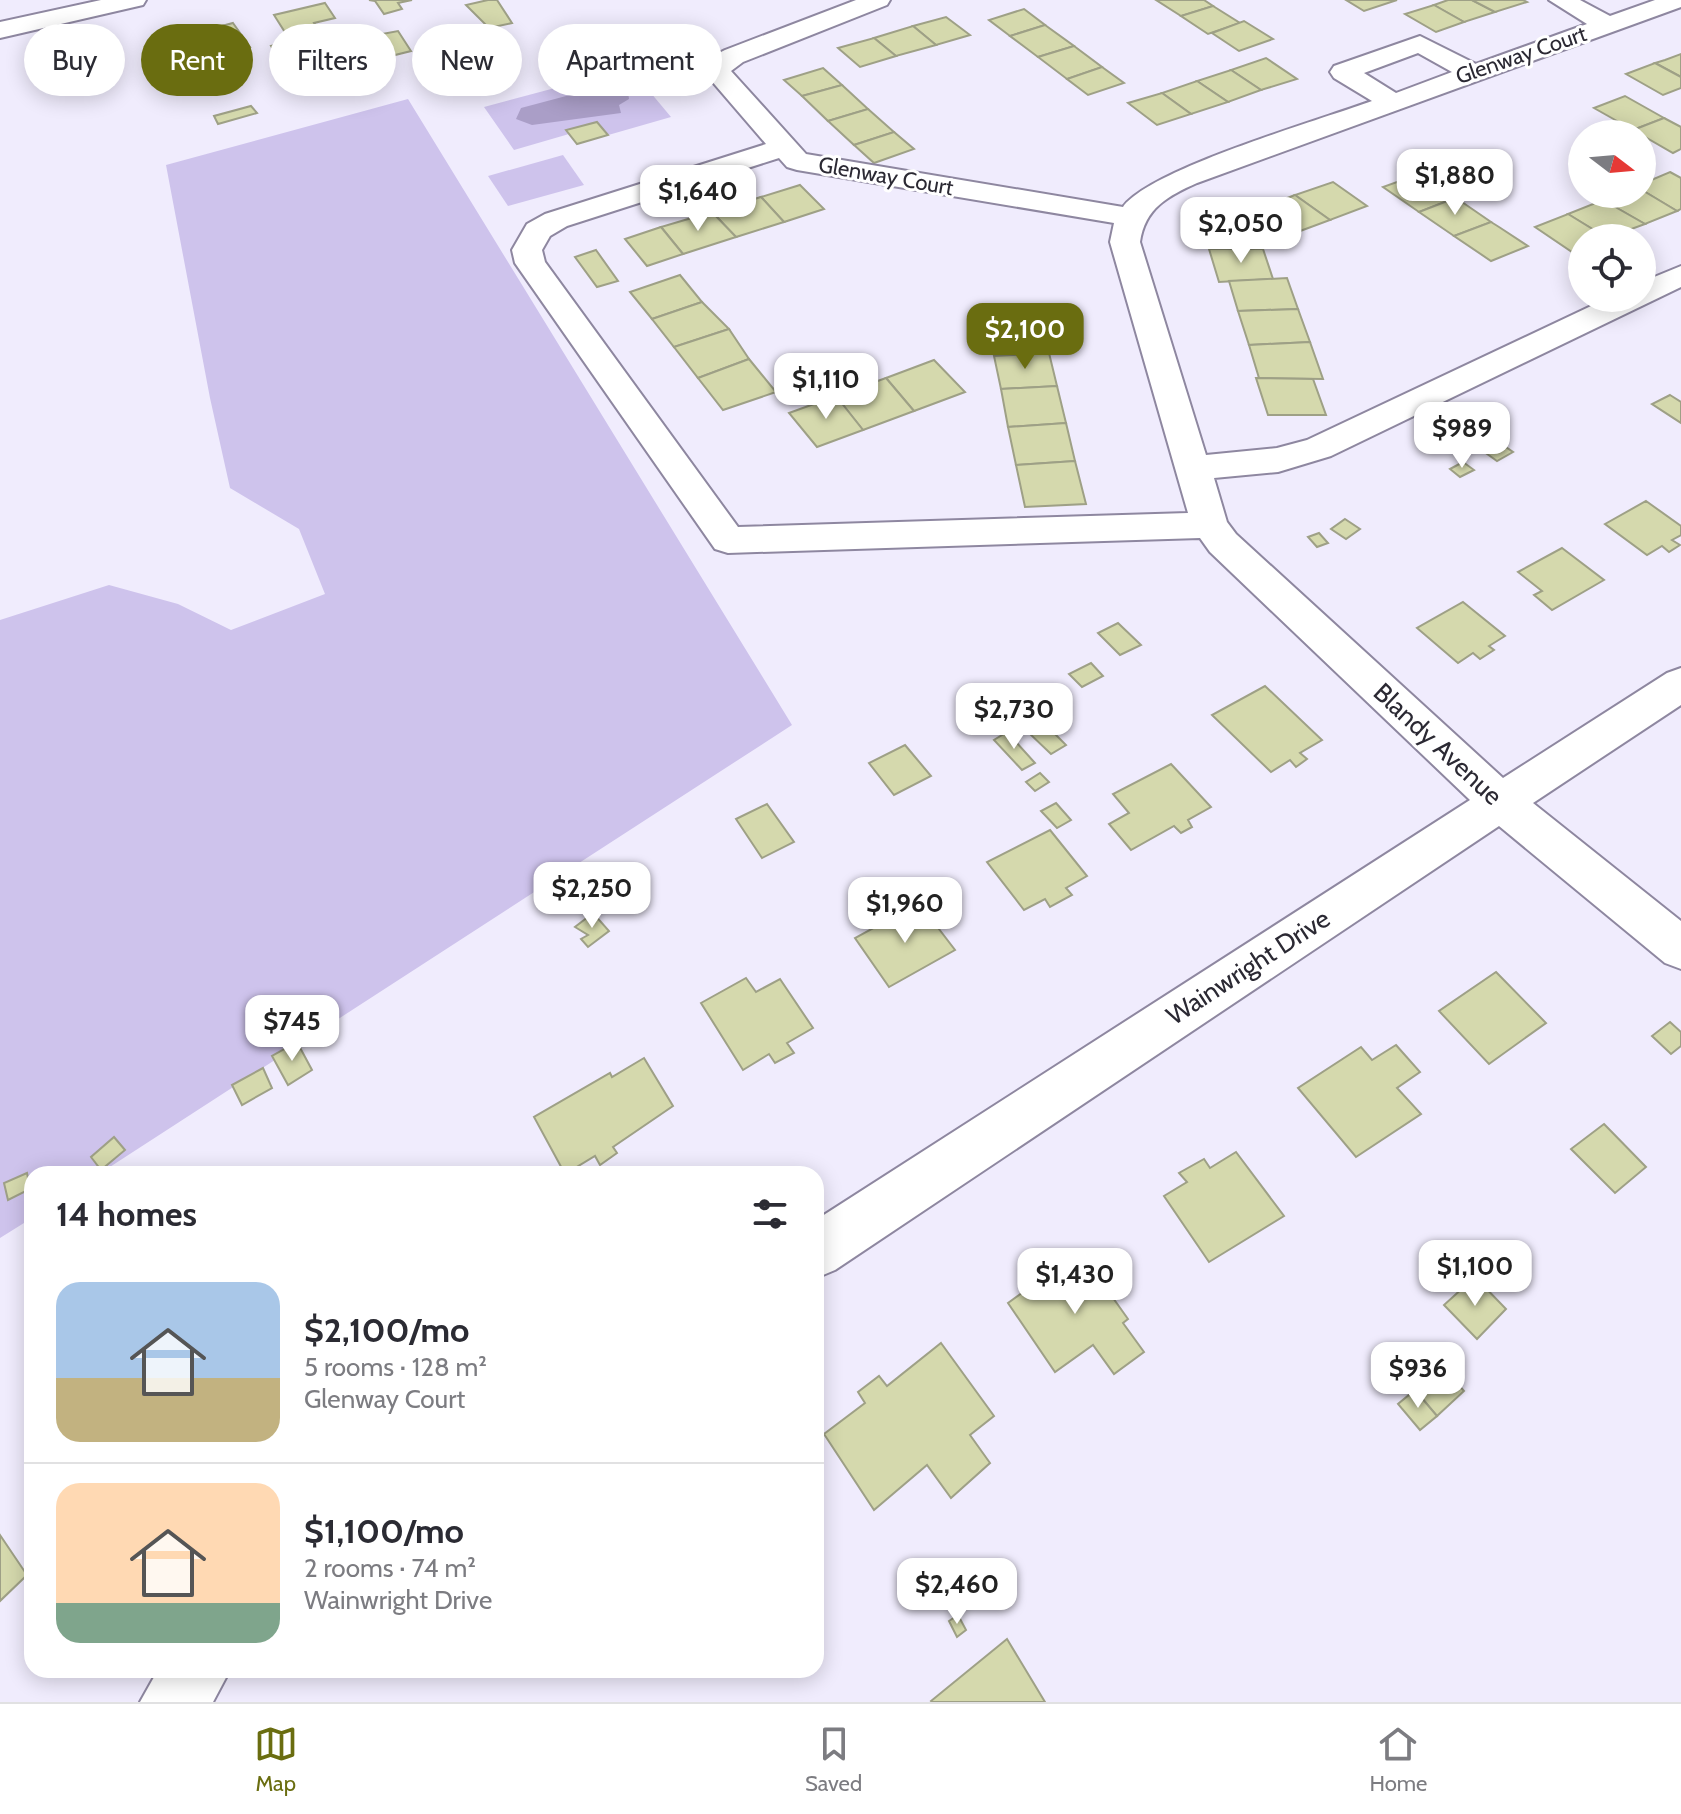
<!DOCTYPE html>
<meta charset="utf-8">
<style>
:root{--surface:#fff;--page:#f7f7f7;--text:#2b2b33;--muted:#7c7c81;--line:#e1e1e2;--accent:#6a6d10}
body{margin:0;font-family:Cabin,sans-serif;background:var(--page);color:var(--text);height:100vh;display:flex;flex-direction:column;font-size:30px;white-space:nowrap}
*{box-sizing:border-box;margin:0}
p{font-size:26px;color:var(--muted)}
.icon{flex:none;width:44px;height:44px;fill:none;stroke:currentColor;stroke-width:2;stroke-linecap:round;stroke-linejoin:round}
.map{position:relative;flex:1;overflow:hidden}
.panel{position:absolute;left:24px;top:1166px;width:800px;height:512px;display:flex;flex-direction:column;background:var(--surface);border-radius:24px;box-shadow:0 4px 20px #0003}
.panel>*{flex:none}
.hud{position:absolute;left:24px;top:24px;width:800px;height:72px;display:flex;gap:16px}
.needle{width:52px;rotate:106deg}
.buttons{position:absolute;left:1568px;top:120px;display:grid;gap:16px}
.buttons a{display:grid;place-items:center;width:88px;height:88px;border-radius:50%;background:var(--surface);box-shadow:0 4px 20px #0003;font-size:40px}
.price{position:absolute;translate:-50% -68px;padding:0 18px;border-radius:16px;background:#fff;color:#222;font-size:26px;line-height:52px;filter:drop-shadow(0 2px 4px #0008)}
.price::after{content:'';position:absolute;left:50%;top:48px;width:24px;height:18px;margin-left:-12px;background:inherit;clip-path:polygon(0 0,100% 0,50% 100%)}
.price.selected{background:var(--accent);color:#fff}
ul{padding:0;list-style:none}
li{display:flex;align-items:center;gap:24px;height:200px;padding:0 32px}
li+li{border-top:2px solid var(--line)}
li span{display:grid;place-items:center;flex:none;width:224px;height:160px;border-radius:24px;color:#555}
li>.icon{margin-inline-start:auto}
span .icon{width:96px;height:96px;fill:#fffc;stroke-width:1}
li b{font-size:34px}
h2{display:flex;justify-content:space-between;align-items:center;height:96px;padding:0 32px;font-size:34px}
.pill{padding:0 28px;border-radius:36px;background:var(--surface);box-shadow:0 4px 20px #0003;font-size:28px;line-height:72px}
.pill.selected{background:var(--accent);color:#fff}
.menu{display:flex;justify-content:space-around;align-items:center;height:112px;border-top:2px solid var(--line);background:var(--surface);font-size:22px;color:var(--muted)}
.menu a{display:grid;justify-items:center;gap:4px}
.menu .selected{color:var(--accent)}
.map>svg:first-child{display:block}
</style>
<div class="map">
<svg width="1681" height="1702" viewBox="0 0 1681 1702">
<rect width="100%" height="100%" fill="#f0ecfd"/>
<g fill="#cec3ec">
<polygon points="630,68 671,117 577,144 569,134 514,150 484,107"/>
<polygon points="408,99 792,725 99,1174 32,1174 32,1218 0,1238 0,620 109,585 178,604 231,630 325,594 299,529 230,488 210,398 166,165"/>
<polygon points="563,155 584,185 508,206 488,176"/>
</g>
<polygon fill="#aa9ec7" points="600,87 628,92 629,99 619,105 621,113 532,125 516,119 521,108"/>
<g fill="#d5d9ad" stroke="#9ea086" stroke-width="2">
<polygon points="369,0 412,0 398,3 402,9 384,14 375,1"/>
<polygon points="488,0 497,0 512,23 489,28 466,5"/>
<polygon points="1156,0 1204,0 1213,6 1181,16"/>
<polygon points="1346,0 1397,0 1364,11"/>
<polygon points="1448,0 1472,0 1495,12 1464,22 1434,5"/>
<polygon points="1472,0 1523,0 1527,2 1495,12"/>
<polygon points="325,3 335,18 314,23 318,29 288,37 274,15"/>
<polygon points="1434,5 1464,22 1436,32 1405,14"/>
<polygon points="1213,6 1240,23 1208,34 1181,16"/>
<polygon points="1024,9 1045,25 1010,36 989,20"/>
<polygon points="946,17 970,35 936,45 913,26"/>
<polygon points="1244,21 1273,39 1239,51 1212,33"/>
<polygon points="233,23 250,47 200,58 189,44 179,46 173,39"/>
<polygon points="1045,25 1074,46 1038,57 1010,36"/>
<polygon points="913,26 936,45 896,56 874,38"/>
<polygon points="398,31 411,51 395,55 392,50 387,51 377,35"/>
<polygon points="874,38 896,56 860,67 838,48"/>
<polygon points="300,39 308,51 279,59 271,46"/>
<polygon points="490,40 500,53 469,60 460,48"/>
<polygon points="1074,46 1102,67 1067,79 1038,57"/>
<polygon points="307,53 318,68 290,75 279,60"/>
<polygon points="1681,54 1681,77 1655,63 1665,60"/>
<polygon points="1266,58 1297,79 1261,90 1231,70"/>
<polygon points="1655,63 1681,77 1681,88 1663,95 1626,74"/>
<polygon points="1102,67 1124,83 1088,95 1067,79"/>
<polygon points="823,68 842,85 802,96 784,80"/>
<polygon points="1231,70 1261,90 1228,102 1197,81"/>
<polygon points="1197,81 1228,102 1191,114 1162,93"/>
<polygon points="842,85 868,109 828,121 802,96"/>
<polygon points="1162,93 1191,114 1157,125 1128,103"/>
<polygon points="1625,96 1664,118 1633,130 1594,108"/>
<polygon points="251,106 257,113 218,124 214,116"/>
<polygon points="868,109 894,132 854,145 828,121"/>
<polygon points="1664,118 1681,127 1681,149 1673,153 1633,130"/>
<polygon points="597,122 608,135 577,144 566,130"/>
<polygon points="894,132 914,149 874,163 854,145"/>
<polygon points="1670,172 1681,178 1681,209 1677,211 1642,190 1642,184"/>
<polygon points="1419,174 1455,198 1419,212 1383,187"/>
<polygon points="1333,182 1367,206 1330,220 1295,195"/>
<polygon points="800,185 824,209 784,222 761,197"/>
<polygon points="1642,190 1677,211 1645,224 1603,200 1617,194 1642,194"/>
<polygon points="1295,195 1330,220 1292,234 1259,209"/>
<polygon points="761,197 784,222 736,237 712,212"/>
<polygon points="1455,198 1462,202 1491,222 1454,236 1419,212"/>
<polygon points="1603,200 1645,224 1607,238 1568,214"/>
<polygon points="712,212 736,237 683,254 661,227"/>
<polygon points="1568,214 1607,238 1582,238 1582,251 1575,254 1535,227"/>
<polygon points="1491,222 1499,227 1528,246 1491,261 1454,236"/>
<polygon points="661,227 683,254 647,266 625,239"/>
<polygon points="1209,249 1263,249 1273,279 1219,282"/>
<polygon points="596,250 618,281 597,287 575,257"/>
<polygon points="680,275 702,302 652,319 630,292"/>
<polygon points="1287,278 1298,309 1238,311 1229,281"/>
<polygon points="702,302 729,329 674,347 652,319"/>
<polygon points="1298,309 1310,342 1249,345 1238,311"/>
<polygon points="729,329 749,359 698,378 674,347"/>
<polygon points="1310,342 1323,379 1259,378 1249,345"/>
<polygon points="1049,353 1057,386 1001,389 994,356"/>
<polygon points="749,359 776,392 723,410 698,378"/>
<polygon points="934,360 965,392 914,411 886,378"/>
<polygon points="886,378 914,411 863,430 836,396"/>
<polygon points="1256,378 1313,379 1326,415 1268,415"/>
<polygon points="1057,386 1066,423 1008,427 1001,389"/>
<polygon points="1670,395 1681,402 1681,423 1652,404"/>
<polygon points="836,396 863,430 817,447 789,413"/>
<polygon points="1066,423 1075,461 1016,465 1008,427"/>
<polygon points="1500,443 1513,452 1497,461 1483,451"/>
<polygon points="1075,461 1086,504 1025,507 1016,465"/>
<polygon points="1463,462 1474,470 1460,477 1450,469"/>
<polygon points="1646,501 1681,526 1681,535 1672,540 1680,545 1669,552 1662,546 1647,555 1605,524"/>
<polygon points="1345,519 1360,529 1346,539 1331,529"/>
<polygon points="1319,533 1328,543 1317,547 1308,537"/>
<polygon points="1562,548 1604,580 1552,610 1534,595 1542,591 1518,572"/>
<polygon points="1463,602 1505,636 1489,646 1494,650 1480,659 1473,653 1458,663 1417,628"/>
<polygon points="1118,623 1141,645 1120,655 1098,633"/>
<polygon points="1091,663 1103,676 1082,687 1069,674"/>
<polygon points="1265,686 1322,740 1300,753 1307,759 1296,767 1290,760 1271,772 1212,715"/>
<polygon points="1045,724 1066,745 1051,754 1030,734"/>
<polygon points="1007,732 1035,763 1022,770 994,740"/>
<polygon points="905,745 931,776 894,795 869,763"/>
<polygon points="1171,764 1211,807 1188,820 1192,827 1181,833 1174,826 1131,850 1109,824 1129,813 1113,794"/>
<polygon points="1040,773 1049,782 1035,791 1026,782"/>
<polygon points="1056,803 1071,820 1057,828 1041,811"/>
<polygon points="767,804 794,842 762,858 736,819"/>
<polygon points="1050,830 1087,876 1066,888 1072,895 1050,907 1045,899 1024,910 987,862"/>
<polygon points="919,903 955,950 889,987 855,938"/>
<polygon points="593,913 609,931 588,947 581,939 588,935 575,927"/>
<polygon points="1496,972 1546,1023 1489,1064 1439,1011"/>
<polygon points="746,978 756,992 780,979 813,1028 787,1043 794,1053 775,1063 769,1054 743,1070 701,1003"/>
<polygon points="1670,1022 1681,1032 1681,1046 1671,1054 1652,1036"/>
<polygon points="297,1042 312,1070 288,1085 272,1056"/>
<polygon points="1396,1045 1420,1072 1397,1088 1421,1114 1356,1157 1298,1088 1361,1047 1372,1060"/>
<polygon points="644,1058 673,1106 613,1147 617,1153 600,1165 595,1156 565,1174 534,1117 610,1073 612,1077"/>
<polygon points="263,1068 272,1088 242,1105 232,1085"/>
<polygon points="1604,1124 1646,1167 1615,1193 1571,1149"/>
<polygon points="114,1137 125,1150 101,1170 91,1157"/>
<polygon points="1236,1152 1284,1216 1209,1262 1164,1196 1187,1182 1179,1173 1204,1159 1210,1168"/>
<polygon points="27,1173 30,1189 8,1200 4,1183"/>
<polygon points="1081,1253 1128,1319 1123,1323 1144,1352 1114,1374 1093,1345 1055,1372 1008,1303 1034,1284 1029,1276 1048,1263 1054,1272"/>
<polygon points="1475,1277 1506,1309 1477,1339 1444,1305"/>
<polygon points="941,1343 994,1416 970,1435 990,1463 951,1498 927,1465 874,1510 824,1434 865,1403 858,1392 879,1376 887,1386"/>
<polygon points="1442,1366 1464,1391 1437,1416 1415,1390"/>
<polygon points="1415,1390 1437,1416 1420,1430 1398,1404"/>
<polygon points="0,1535 27,1575 0,1601"/>
<polygon points="958,1615 966,1630 957,1637 949,1621"/>
<polygon points="1007,1639 1045,1702 932,1702 931,1701"/>
</g>
<g fill="none" stroke-linecap="round" stroke-linejoin="round">
<g stroke="#8e87a0" stroke-width="4">
<g id="minor">
<polygon points="101,0 146,0 143,5 0,38 0,22"/>
<path d="M 856,0 L 890,0 L 887,5 L 743,62 L 731,71 L 806,154 L 1123,207 C 1150,169 1320,120 1372,101 L 1334,78 L 1330,72 L 1334,66 L 1420,36 L 1476,64 L 1587,24 L 1549,0 L 1580,0 L 1610,16 L 1655,0 L 1681,0 L 1681,7 L 1197,183 C 1168,196 1145,208 1140,242 L 1206,455 L 1277,448 L 1307,440 L 1608,298 L 1642,298 L 1642,282 L 1681,266 L 1681,287 L 1331,456 L 1278,472 L 1214,478 L 1227,522 L 1236,534 L 1503,778 L 1667,673 L 1681,668 L 1681,705 L 1533,803 L 1681,921 L 1681,969 L 1665,963 L 1499,826 L 835,1270 L 816,1278 L 816,1220 L 1470,800 L 1210,552 L 1200,538 L 728,553 L 715,549 L 515,263 L 512,250 L 527,224 L 545,214 L 766,144 L 704,72 L 715,55 L 725,50 ZM 1418,53 L 1452,72 L 1396,93 L 1364,73 ZM 779,158 L 787,167 L 797,170 L 1114,223 L 1110,242 L 1188,513 L 738,527 L 545,262 L 542,250 L 550,236 L 567,226 Z"/>
<polygon points="158,1670 230,1670 213,1702 140,1702"/>
</g>
</g>
<use href="#minor" fill="#fff" fill-rule="evenodd"/>
</g>
<g text-anchor="middle" dominant-baseline="central" stroke-width="6" stroke-linejoin="round" paint-order="stroke">
<g font-size="22" fill="#2b2933" stroke="#fff">
<text transform="translate(1521 55) rotate(-19)">Glenway Court</text>
<text transform="translate(886 176) rotate(10)">Glenway Court</text>
</g>
<g font-size="26" fill="#2b2933" stroke="#fff">
<text transform="translate(1438 744) rotate(43)">Blandy Avenue</text>
<text transform="translate(1248 967) rotate(-33)">Wainwright Drive</text>
</g>
</g>
</svg>
<div class="buttons">
<a><svg class="needle" viewBox="-14 -14 28 28"><path d="M0-13l5 13h-10z" fill="#e53935"/><path d="M0 13l5-13h-10z" fill="#7c7c81"/></svg></a>
<a><svg class="icon" aria-label="locate" viewBox="0 0 24 24"><circle cx="12" cy="12" r="6"/><path d="M12 2v4M12 18v4M2 12h4M18 12h4"/></svg></a>
</div>
<b class="price" style="left:1455px;top:217px">$1,880</b>
<b class="price" style="left:698px;top:233px">$1,640</b>
<b class="price" style="left:1241px;top:265px">$2,050</b>
<b class="price selected" style="left:1025px;top:371px">$2,100</b>
<b class="price" style="left:826px;top:421px">$1,110</b>
<b class="price" style="left:1462px;top:470px">$989</b>
<b class="price" style="left:1014px;top:751px">$2,730</b>
<b class="price" style="left:592px;top:930px">$2,250</b>
<b class="price" style="left:905px;top:945px">$1,960</b>
<b class="price" style="left:292px;top:1063px">$745</b>
<b class="price" style="left:1475px;top:1308px">$1,100</b>
<b class="price" style="left:1075px;top:1316px">$1,430</b>
<b class="price" style="left:1418px;top:1410px">$936</b>
<b class="price" style="left:957px;top:1626px">$2,460</b>
<div class="hud">
<a class="pill">Buy</a>
<a class="pill selected">Rent</a>
<a class="pill">Filters</a>
<a class="pill">New</a>
<a class="pill">Apartment</a>
</div>
<section class="panel">
<h2>14 homes<svg class="icon" aria-label="filters" viewBox="0 0 24 24"><path d="M4 7h16M4 17h16"/><circle cx="9" cy="7" r="2"/><circle cx="15" cy="17" r="2"/></svg></h2>
<ul>
<li><span style="background:linear-gradient(#a9c7e8 60%,#c2b280 0)"><svg class="icon" aria-label="home" viewBox="0 0 24 24"><path d="M3 11l9-7 9 7M6 9v11h12V9"/></svg></span><div><b>$2,100/mo</b><p>5 rooms · 128 m²</p><p>Glenway Court</p></div></li>
<li><span style="background:linear-gradient(#ffd9b3 75%,#7fa58c 0)"><svg class="icon" aria-label="home" viewBox="0 0 24 24"><path d="M3 11l9-7 9 7M6 9v11h12V9"/></svg></span><div><b>$1,100/mo</b><p>2 rooms · 74 m²</p><p>Wainwright Drive</p></div></li>
</ul>
</section>
</div>
<nav class="menu">
<a class="selected"><svg class="icon" aria-label="map" viewBox="0 0 24 24"><path d="M3 6l6-2 6 2 6-2v14l-6 2-6-2-6 2zM9 4v14M15 6v14"/></svg>Map</a>
<a><svg class="icon" aria-label="saved" viewBox="0 0 24 24"><path d="M7 4h10v16l-5-4-5 4z"/></svg>Saved</a>
<a><svg class="icon" aria-label="home" viewBox="0 0 24 24"><path d="M3 11l9-7 9 7M6 9v11h12V9"/></svg>Home</a>
</nav>
